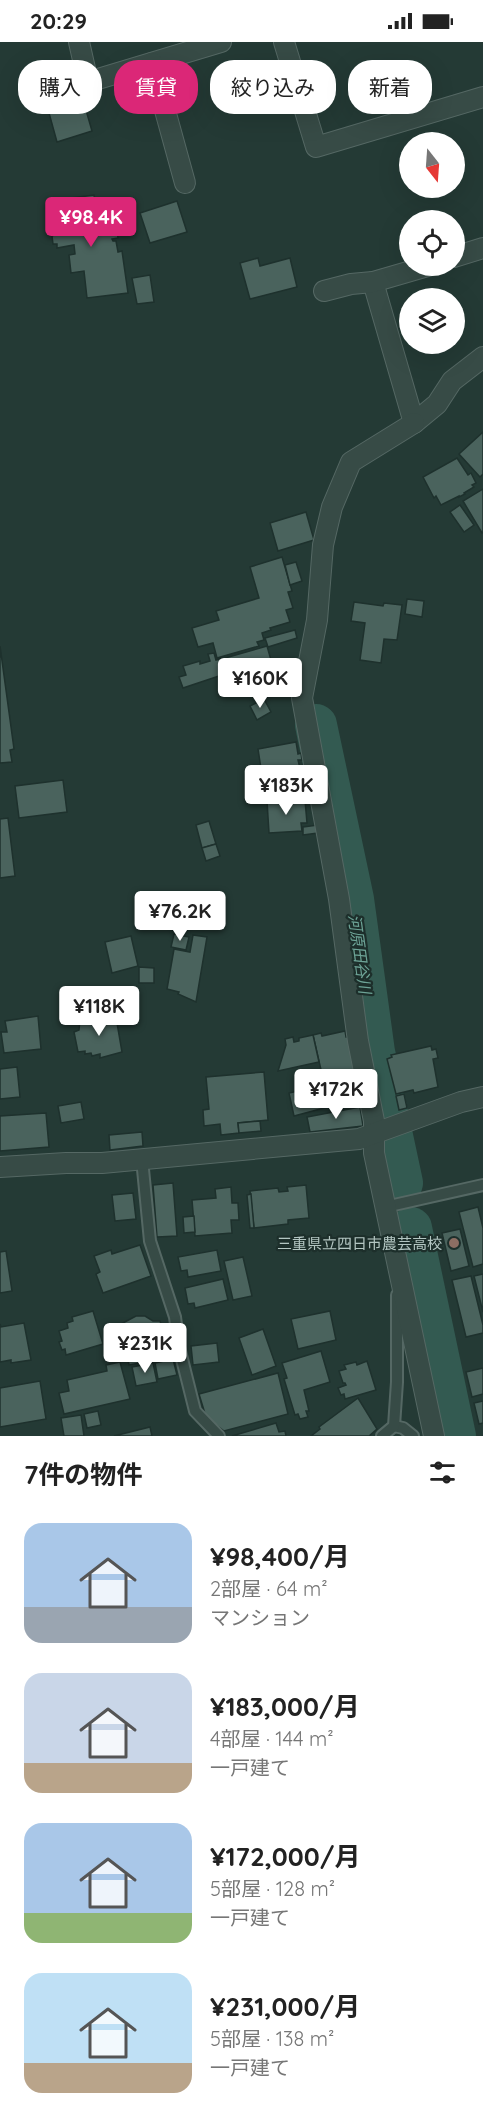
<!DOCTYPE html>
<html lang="ja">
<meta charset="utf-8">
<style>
:root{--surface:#fff;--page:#f6f6f6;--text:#222;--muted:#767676;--accent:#db2777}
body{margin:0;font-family:Quicksand,"Noto Sans JP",sans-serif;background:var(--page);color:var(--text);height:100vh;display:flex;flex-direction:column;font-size:22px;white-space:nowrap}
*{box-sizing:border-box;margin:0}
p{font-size:20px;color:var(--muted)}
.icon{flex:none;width:33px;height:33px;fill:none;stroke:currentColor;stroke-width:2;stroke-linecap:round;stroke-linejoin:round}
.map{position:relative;height:1394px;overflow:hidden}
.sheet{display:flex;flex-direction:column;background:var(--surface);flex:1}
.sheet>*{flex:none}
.hud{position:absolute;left:18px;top:18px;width:447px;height:54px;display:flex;gap:12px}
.needle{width:39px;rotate:163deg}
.buttons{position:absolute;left:399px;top:90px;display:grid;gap:12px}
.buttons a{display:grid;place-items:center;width:66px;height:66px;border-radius:50%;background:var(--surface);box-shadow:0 6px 24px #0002;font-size:30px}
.price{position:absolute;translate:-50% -51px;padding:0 14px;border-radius:6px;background:#fff;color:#222;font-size:20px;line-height:39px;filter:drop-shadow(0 2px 3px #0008)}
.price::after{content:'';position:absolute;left:50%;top:36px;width:18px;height:14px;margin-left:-9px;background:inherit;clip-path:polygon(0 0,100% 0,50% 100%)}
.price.selected{background:var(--accent);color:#fff}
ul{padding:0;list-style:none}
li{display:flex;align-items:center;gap:18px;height:150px;padding:0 24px}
li span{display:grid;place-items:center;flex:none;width:168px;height:120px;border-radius:18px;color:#555}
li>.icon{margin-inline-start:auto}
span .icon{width:72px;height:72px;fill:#fffc;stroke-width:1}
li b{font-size:26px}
h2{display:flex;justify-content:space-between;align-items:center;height:72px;padding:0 24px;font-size:26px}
.pill{padding:0 21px;border-radius:24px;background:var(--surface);box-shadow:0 6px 24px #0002;font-size:21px;line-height:54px}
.pill.selected{background:var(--accent);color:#fff}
.status{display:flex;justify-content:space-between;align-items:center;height:42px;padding:0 30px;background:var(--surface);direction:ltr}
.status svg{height:16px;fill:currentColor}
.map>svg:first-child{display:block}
</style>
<div class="status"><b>20:29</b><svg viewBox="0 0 49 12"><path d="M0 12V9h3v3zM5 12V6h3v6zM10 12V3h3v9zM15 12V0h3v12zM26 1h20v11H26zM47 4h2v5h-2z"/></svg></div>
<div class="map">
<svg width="483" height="1394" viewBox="0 0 483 1394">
<rect width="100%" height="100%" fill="#243a35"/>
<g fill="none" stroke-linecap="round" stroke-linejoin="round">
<g stroke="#335a51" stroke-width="42">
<polyline points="316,683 353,857 374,1010 402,1141"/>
<polyline points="411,1186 455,1394"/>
</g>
</g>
<g fill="#4a635d" stroke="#1e312d" stroke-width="1.5">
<polygon points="84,61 92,89 57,100 49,71"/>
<polygon points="94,153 97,175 94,175 94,179 85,180 87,189 96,188 95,184 116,181 118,196 112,197 113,199 116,199 118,210 122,209 128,251 87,256 84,229 71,231 69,213 75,212 74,203 57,206 57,202 53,202 52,194 54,193 51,170 73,167 72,156"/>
<polygon points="177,159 187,190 150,201 140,171"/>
<polygon points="258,216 260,224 290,216 297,245 250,257 240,221"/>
<polygon points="150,233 154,260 137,262 132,236"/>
<polygon points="483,390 483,432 480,435 459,412"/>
<polygon points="457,416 468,433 471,431 476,441 472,443 474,445 464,451 465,452 459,455 459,454 441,463 436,454 434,456 423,435"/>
<polygon points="483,447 483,490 482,491 463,459"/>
<polygon points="460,463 474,483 464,490 450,470"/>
<polygon points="306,470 314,498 278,509 270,481"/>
<polygon points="282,515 292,549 288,550 293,566 286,568 290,580 270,586 271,588 262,591 264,598 257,600 259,604 217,616 213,601 198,605 192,586 219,578 216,569 259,556 250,525"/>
<polygon points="296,520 302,539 290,543 285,523"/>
<polygon points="407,557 424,559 422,575 405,572"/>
<polygon points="354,560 383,564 384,561 402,563 397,598 384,597 381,621 360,618 365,581 351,579"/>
<polygon points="295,588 297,596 268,605 265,596"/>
<polygon points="0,604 14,707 10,708 12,720 0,721"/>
<polygon points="267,604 271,618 229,630 225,616"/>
<polygon points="214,611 216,618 223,616 228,631 183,646 179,635 186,633 183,624 200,619 200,622 210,619 208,612"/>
<polygon points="264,657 271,670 257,678 250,664"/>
<polygon points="296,700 298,712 301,711 302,718 298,718 300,726 262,733 258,707"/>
<polygon points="63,738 67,770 19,776 15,744"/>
<polygon points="291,757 292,760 305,758 307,781 301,781 302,789 269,791 267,759"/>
<polygon points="8,776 15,834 0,836 0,777"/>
<polygon points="209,779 216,802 202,806 196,783"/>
<polygon points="318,783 318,791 303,793 303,785"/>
<polygon points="216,802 220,814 206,819 202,806"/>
<polygon points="174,892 189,895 186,908 171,905"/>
<polygon points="193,893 207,895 196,960 178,952 179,950 167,947 174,907 190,910"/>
<polygon points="131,894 138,924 112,931 105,900"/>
<polygon points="139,925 154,926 154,941 139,941"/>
<polygon points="38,974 41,1007 4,1011 1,990 7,990 5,979"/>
<polygon points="93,975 94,979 116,975 122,1010 100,1016 100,1012 92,1014 91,1011 85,1012 85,1009 78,1010 74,990 79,988 80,977"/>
<polygon points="345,989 346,995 349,995 355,1034 324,1041 313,993 321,991 322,994"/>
<polygon points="313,993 319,1020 278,1029 286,1003 285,997 293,995 294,1000 299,999 299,996"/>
<polygon points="431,1004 432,1008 436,1007 438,1016 433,1017 438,1045 414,1051 413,1048 396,1052 387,1017 392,1015 391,1013"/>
<polygon points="17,1025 20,1055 0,1057 0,1027"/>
<polygon points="264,1030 268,1078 238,1081 239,1091 221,1093 220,1082 204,1084 203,1068 209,1067 206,1035"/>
<polygon points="354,1038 356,1045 341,1048 340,1041"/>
<polygon points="338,1040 343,1061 294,1074 289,1051"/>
<polygon points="404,1052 407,1066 399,1068 396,1054"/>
<polygon points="81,1060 84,1077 61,1081 58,1064"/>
<polygon points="360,1065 363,1084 310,1090 307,1075"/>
<polygon points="46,1071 49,1105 0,1109 0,1074"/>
<polygon points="260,1079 261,1089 239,1091 238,1081"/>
<polygon points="142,1090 143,1104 110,1108 109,1093"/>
<polygon points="173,1141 177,1194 157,1195 153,1143"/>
<polygon points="306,1143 309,1176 288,1178 288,1182 254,1186 250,1149 278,1146 279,1150 288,1149 287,1145"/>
<polygon points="231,1145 232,1161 238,1161 239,1178 231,1178 232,1191 195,1194 192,1158 216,1156 215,1147"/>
<polygon points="133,1151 136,1177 115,1179 112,1153"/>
<polygon points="251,1152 254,1186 250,1186 247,1153"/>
<polygon points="478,1165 483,1186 483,1222 473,1225 459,1170"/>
<polygon points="194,1174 195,1190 184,1191 183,1175"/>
<polygon points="460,1187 469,1224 451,1229 442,1191"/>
<polygon points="140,1203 151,1234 103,1251 96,1232 100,1230 94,1214 111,1208 112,1212"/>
<polygon points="217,1208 221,1229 188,1235 187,1228 181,1229 178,1215"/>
<polygon points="6,1209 12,1249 0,1251 0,1210"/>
<polygon points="243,1215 252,1254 233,1258 224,1219"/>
<polygon points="483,1232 483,1270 474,1234"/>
<polygon points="471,1234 483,1283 483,1291 466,1295 452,1238"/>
<polygon points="223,1237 228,1258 195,1266 194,1261 188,1262 185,1246"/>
<polygon points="93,1269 103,1302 66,1313 65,1307 62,1308 59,1300 62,1299 59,1289 68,1286 67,1281 73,1279 72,1275"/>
<polygon points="330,1269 336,1298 298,1307 291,1277"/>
<polygon points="136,1274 145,1274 153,1279 160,1279 162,1285 121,1292 121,1282"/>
<polygon points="24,1281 31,1318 11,1321 11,1318 0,1320 0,1282 1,1285"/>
<polygon points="169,1283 174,1315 129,1323 126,1307 122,1308 119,1292"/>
<polygon points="263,1287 276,1324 252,1333 239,1296"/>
<polygon points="217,1301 219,1320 193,1323 191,1304"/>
<polygon points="321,1309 330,1340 304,1348 309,1369 306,1369 308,1375 300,1377 298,1372 295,1373 284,1337 287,1336 282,1321"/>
<polygon points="173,1317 177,1333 158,1337 155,1321"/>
<polygon points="367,1319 376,1348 345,1357 344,1352 341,1353 338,1346 346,1343 345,1341 343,1341 339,1329 346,1327 344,1323 356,1320 357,1323"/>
<polygon points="120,1320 130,1357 64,1372 59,1351 69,1349 67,1338 107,1329 106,1323"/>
<polygon points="153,1321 157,1340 136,1344 132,1325"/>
<polygon points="483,1326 483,1352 472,1355 466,1330"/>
<polygon points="278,1331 288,1372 224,1389 206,1375 199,1352"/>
<polygon points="40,1339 46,1377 0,1385 0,1346"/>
<polygon points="358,1356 377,1387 369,1394 311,1394 320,1387 319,1385"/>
<polygon points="483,1359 483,1381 479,1382 474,1361"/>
<polygon points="98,1369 101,1383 87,1386 84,1372"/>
<polygon points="81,1373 84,1394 64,1394 61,1376"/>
<polygon points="276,1381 279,1390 285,1389 286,1394 232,1394"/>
<polygon points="150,1385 152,1394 114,1394"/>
</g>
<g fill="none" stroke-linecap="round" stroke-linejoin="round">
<g stroke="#556864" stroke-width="14">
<g id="service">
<polyline points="142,1117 150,1199 175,1275 179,1305 195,1369 219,1394"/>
<polyline points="385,1165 483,1143"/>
<polyline points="394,1384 403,1386 413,1394"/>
<polyline points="382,1394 394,1384 397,1340 397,1253"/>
</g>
</g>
<g stroke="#556864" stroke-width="22">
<g id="minor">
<polyline points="79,0 88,40 221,0"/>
<polyline points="284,0 316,105 483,55"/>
<polyline points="152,21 185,141"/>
<polyline points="454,215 483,206"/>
<polyline points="373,240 414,381 437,362 452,339 483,315"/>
<polyline points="324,249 351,242 373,240 428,224"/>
<polyline points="414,381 351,420 332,465 323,503 317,578 302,656 339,857 358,999 374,1079 374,1111 434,1394"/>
<polyline points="0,1125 66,1121 102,1121 359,1097 461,1060 483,1055"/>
</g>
</g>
<use href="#service" stroke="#374b46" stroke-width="10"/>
<use href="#minor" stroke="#374b46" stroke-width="20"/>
</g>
<circle fill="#8d6e63" stroke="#1d2f2b" stroke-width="2" cx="454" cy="1201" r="6"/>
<g text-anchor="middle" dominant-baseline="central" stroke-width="4.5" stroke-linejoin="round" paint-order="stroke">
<g font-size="15" fill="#b3c6c2" stroke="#1d2f2b" text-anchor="end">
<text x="442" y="1201">三重県立四日市農芸高校</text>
</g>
<g font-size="16" font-style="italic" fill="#6da396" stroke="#1d2f2b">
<text transform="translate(360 912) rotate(82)">河原田谷川</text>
</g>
</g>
</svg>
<div class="buttons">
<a><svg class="needle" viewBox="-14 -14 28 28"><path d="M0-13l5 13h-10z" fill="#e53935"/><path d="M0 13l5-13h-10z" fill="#767676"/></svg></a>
<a><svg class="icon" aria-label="locate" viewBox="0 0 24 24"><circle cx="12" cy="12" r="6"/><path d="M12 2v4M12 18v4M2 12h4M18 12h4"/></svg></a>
<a><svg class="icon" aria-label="layers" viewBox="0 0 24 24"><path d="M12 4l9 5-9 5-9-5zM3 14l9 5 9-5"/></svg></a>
</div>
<b class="price selected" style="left:91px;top:206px">¥98.4K</b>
<b class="price" style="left:260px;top:667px">¥160K</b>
<b class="price" style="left:286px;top:774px">¥183K</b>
<b class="price" style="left:180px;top:900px">¥76.2K</b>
<b class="price" style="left:99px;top:995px">¥118K</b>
<b class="price" style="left:336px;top:1078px">¥172K</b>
<b class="price" style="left:145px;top:1332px">¥231K</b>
<div class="hud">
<a class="pill">購入</a>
<a class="pill selected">賃貸</a>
<a class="pill">絞り込み</a>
<a class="pill">新着</a>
</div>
</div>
<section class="sheet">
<h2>7件の物件<svg class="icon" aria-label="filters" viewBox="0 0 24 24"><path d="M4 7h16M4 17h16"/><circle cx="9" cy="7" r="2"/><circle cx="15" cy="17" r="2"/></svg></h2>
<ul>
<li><span style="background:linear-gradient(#a9c7e8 70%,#9aa5b1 0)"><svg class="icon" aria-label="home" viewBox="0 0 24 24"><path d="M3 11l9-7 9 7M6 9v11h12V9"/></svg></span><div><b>¥98,400/月</b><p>2部屋 · 64 m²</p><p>マンション</p></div></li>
<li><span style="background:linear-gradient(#c9d6e8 75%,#b9a48a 0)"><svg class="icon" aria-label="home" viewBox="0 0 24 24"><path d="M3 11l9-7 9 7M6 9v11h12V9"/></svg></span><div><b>¥183,000/月</b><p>4部屋 · 144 m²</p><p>一戸建て</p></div></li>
<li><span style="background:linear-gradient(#a9c7e8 75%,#8fb573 0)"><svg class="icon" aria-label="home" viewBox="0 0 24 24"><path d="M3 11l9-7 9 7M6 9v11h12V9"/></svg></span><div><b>¥172,000/月</b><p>5部屋 · 128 m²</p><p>一戸建て</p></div></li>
<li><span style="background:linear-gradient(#bfe0f5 75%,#b9a48a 0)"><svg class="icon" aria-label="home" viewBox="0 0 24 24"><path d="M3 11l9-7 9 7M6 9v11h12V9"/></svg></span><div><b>¥231,000/月</b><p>5部屋 · 138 m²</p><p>一戸建て</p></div></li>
</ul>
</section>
